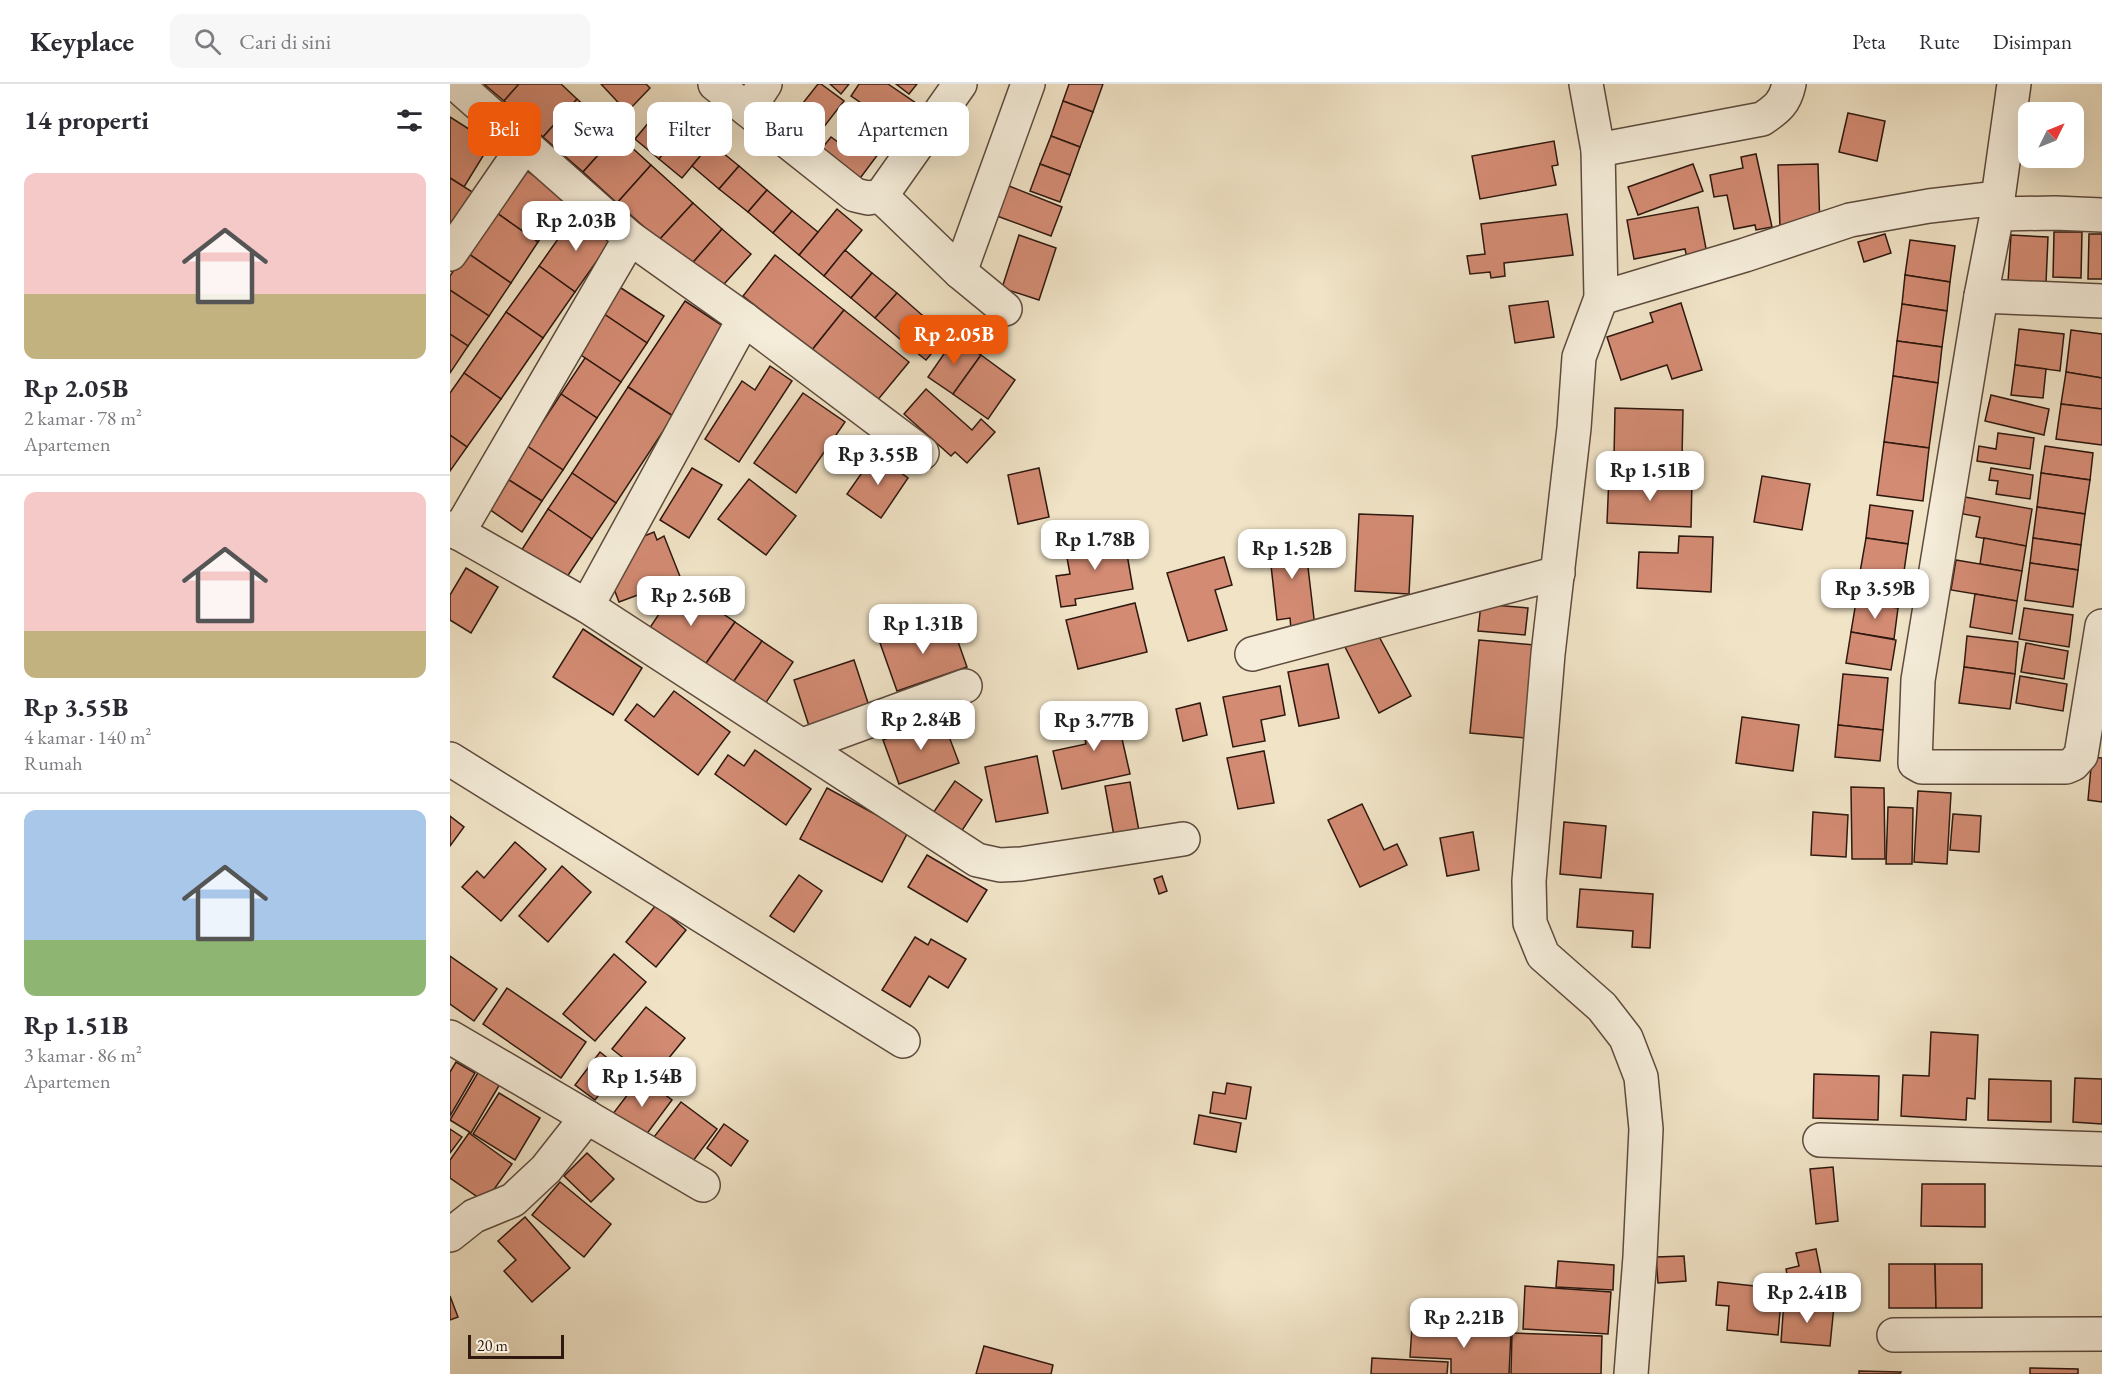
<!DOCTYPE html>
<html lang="id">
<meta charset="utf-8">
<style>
:root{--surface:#fff;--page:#f7f7f7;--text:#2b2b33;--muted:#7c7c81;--line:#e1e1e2;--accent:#ea580c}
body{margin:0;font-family:"EB Garamond",serif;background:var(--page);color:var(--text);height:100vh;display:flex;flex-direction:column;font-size:22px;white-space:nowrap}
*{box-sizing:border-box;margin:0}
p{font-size:20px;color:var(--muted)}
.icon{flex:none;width:33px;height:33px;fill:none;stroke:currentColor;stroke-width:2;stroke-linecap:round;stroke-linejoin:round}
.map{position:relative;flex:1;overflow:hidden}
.drawer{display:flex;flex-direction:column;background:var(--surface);width:450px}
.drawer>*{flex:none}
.guide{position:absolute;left:18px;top:18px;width:570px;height:54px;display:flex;gap:12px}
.needle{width:39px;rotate:47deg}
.tools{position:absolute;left:1568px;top:18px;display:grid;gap:12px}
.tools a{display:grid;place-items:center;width:66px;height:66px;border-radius:12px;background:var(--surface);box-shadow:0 6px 24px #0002;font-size:30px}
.scale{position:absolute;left:18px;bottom:15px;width:96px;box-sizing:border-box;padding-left:6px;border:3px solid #2e180f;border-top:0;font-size:16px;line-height:21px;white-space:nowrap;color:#2e180f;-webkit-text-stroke:4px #f5edda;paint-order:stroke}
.price{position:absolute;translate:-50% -51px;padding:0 14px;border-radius:12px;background:#fff;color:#222;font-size:20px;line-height:39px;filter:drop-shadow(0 2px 3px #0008)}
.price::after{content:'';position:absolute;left:50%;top:36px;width:18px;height:14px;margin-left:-9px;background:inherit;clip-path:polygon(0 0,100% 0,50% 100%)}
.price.active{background:var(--accent);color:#fff}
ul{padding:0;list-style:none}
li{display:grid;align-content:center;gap:12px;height:318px;padding:0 24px}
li+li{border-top:2px solid var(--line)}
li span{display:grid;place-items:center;height:186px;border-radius:12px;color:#555}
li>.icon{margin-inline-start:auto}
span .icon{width:108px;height:108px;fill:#fffc;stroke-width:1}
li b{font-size:26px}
h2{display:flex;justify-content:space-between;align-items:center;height:72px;padding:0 24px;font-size:26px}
.pill{padding:0 21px;border-radius:12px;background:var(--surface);box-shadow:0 6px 24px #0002;font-size:21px;line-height:54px}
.pill.active{background:var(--accent);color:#fff}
header{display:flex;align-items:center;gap:36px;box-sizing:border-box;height:84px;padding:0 30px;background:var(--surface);border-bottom:2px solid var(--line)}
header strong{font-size:28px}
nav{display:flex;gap:33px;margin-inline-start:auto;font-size:21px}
.search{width:420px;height:54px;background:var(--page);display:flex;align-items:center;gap:15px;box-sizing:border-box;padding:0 21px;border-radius:12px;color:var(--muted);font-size:22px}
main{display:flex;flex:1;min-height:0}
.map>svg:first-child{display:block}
</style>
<header>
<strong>Keyplace</strong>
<div class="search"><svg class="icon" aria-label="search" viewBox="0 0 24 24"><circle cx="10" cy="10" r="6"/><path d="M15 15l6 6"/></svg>Cari di sini</div>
<nav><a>Peta</a><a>Rute</a><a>Disimpan</a></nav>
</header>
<main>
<section class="drawer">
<h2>14 properti<svg class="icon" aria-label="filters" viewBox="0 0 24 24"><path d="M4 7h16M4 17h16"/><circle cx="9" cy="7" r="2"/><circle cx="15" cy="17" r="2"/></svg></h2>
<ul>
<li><span style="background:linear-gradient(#f6c9c9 65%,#c2b280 0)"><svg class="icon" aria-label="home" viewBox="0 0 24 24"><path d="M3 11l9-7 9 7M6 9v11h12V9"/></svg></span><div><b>Rp 2.05B</b><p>2 kamar · 78 m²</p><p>Apartemen</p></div></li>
<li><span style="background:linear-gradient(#f6c9c9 75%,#c2b280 0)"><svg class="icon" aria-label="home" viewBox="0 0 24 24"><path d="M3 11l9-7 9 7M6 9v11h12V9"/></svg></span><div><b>Rp 3.55B</b><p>4 kamar · 140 m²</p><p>Rumah</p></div></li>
<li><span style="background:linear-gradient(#a9c7e8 70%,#8fb573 0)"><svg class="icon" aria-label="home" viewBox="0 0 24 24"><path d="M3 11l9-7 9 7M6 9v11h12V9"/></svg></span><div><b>Rp 1.51B</b><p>3 kamar · 86 m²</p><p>Apartemen</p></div></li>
</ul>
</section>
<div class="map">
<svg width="1652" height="1290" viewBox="0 0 1652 1290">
<rect width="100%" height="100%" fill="#f0e3c6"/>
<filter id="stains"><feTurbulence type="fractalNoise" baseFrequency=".00333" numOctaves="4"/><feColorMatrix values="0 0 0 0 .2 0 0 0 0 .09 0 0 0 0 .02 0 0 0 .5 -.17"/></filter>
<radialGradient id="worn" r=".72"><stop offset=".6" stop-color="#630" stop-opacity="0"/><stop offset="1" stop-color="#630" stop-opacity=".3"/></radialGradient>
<g fill="#d38b73" stroke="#2e180f" stroke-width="1.5">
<polygon points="34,0 69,0 54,17"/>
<polygon points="69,0 111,0 127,15 93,53 54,17"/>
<polygon points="151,0 196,0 200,4 177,28"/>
<polygon points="368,0 371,0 394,17 359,62 334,43"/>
<polygon points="380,0 399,0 391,10"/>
<polygon points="409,0 438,0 482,30 471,46 458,36 451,46 401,12"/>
<polygon points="446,0 467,0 459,10"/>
<polygon points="619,0 653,0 643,28 613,17"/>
<polygon points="127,15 167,50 133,88 93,53"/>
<polygon points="613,17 643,28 630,63 601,52"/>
<polygon points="214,20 238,40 209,75 185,55"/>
<polygon points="254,21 277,40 232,94 209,75"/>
<polygon points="1398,29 1435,37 1427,77 1389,68"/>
<polygon points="413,32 441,53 408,97 369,68 381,53 392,61"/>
<polygon points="0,33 41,59 14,103 0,94"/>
<polygon points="167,50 201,81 167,119 133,88"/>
<polygon points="601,52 630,63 620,91 590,80"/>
<polygon points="1104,57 1108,81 1102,82 1106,101 1030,115 1022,72"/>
<polygon points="261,59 289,82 269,105 242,82"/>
<polygon points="1306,70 1322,143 1306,146 1305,141 1284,145 1277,111 1264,113 1260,91 1293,84 1291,73"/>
<polygon points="590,80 620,91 610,118 580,107"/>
<polygon points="1243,80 1253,107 1188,131 1178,103"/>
<polygon points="1368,80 1370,145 1330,145 1328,81"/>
<polygon points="201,81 243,119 209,156 167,119"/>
<polygon points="289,82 317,106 298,128 269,105"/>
<polygon points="73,84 118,116 88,158 44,127"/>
<polygon points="0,94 24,109 0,144"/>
<polygon points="559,102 612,123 601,152 547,132"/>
<polygon points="317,106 342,127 323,149 298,128"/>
<polygon points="243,119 272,145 239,183 209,156"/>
<polygon points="1248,123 1258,175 1238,179 1235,165 1184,175 1177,136"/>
<polygon points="387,125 412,146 374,192 349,171"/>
<polygon points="44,127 88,158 61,199 16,168"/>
<polygon points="342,127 368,148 349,171 323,149"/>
<polygon points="127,128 163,154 125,208 89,182"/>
<polygon points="1117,130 1123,171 1054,179 1055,192 1041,194 1040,188 1020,190 1017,172 1035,170 1031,140"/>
<polygon points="272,145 301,170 267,208 239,183"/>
<polygon points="1604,148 1632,148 1631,194 1603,193"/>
<polygon points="1435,150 1441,169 1414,178 1408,158"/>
<polygon points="1639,150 1652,150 1652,195 1638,195"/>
<polygon points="569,151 606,164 589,216 552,204"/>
<polygon points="1561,151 1598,153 1596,199 1558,198"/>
<polygon points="1460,156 1505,162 1500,198 1455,191"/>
<polygon points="395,166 422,189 401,214 374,192"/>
<polygon points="16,168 61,199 39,232 0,206 0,192"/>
<polygon points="325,171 394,226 362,266 293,212"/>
<polygon points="89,182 125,208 93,254 56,228"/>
<polygon points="422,189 447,209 425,234 401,214"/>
<polygon points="1455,191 1500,198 1497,227 1452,220"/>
<polygon points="168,202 214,232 197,259 151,228"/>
<polygon points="0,206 39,232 18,262 0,250"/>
<polygon points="447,209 472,231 451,256 425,234"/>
<polygon points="235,217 279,246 223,332 178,303"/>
<polygon points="1098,217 1104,253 1065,259 1059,222"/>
<polygon points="1231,219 1252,286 1222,295 1217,281 1171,296 1157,253 1203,238 1200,229"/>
<polygon points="1452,220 1497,227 1492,263 1447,257"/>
<polygon points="394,226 459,278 426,318 362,266"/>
<polygon points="56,228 93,254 51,315 14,289"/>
<polygon points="151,228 197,259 171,298 125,267"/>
<polygon points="472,231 497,251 476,276 451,256"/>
<polygon points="1569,245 1614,250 1610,287 1565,281"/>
<polygon points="1621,246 1652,250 1652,294 1616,288"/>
<polygon points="0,250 18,262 0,289"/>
<polygon points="505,254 531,271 503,310 478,293"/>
<polygon points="1447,257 1492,263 1488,299 1443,292"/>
<polygon points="531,271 565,296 538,335 503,310"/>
<polygon points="135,274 171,298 147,334 111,310"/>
<polygon points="1565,281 1596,285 1593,314 1561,311"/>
<polygon points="320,282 342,297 289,378 255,355 292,297 305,306"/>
<polygon points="1616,288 1652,294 1652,325 1611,320"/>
<polygon points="14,289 51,315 17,363 0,351 0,309"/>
<polygon points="1443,292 1488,299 1479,364 1434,358"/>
<polygon points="178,303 223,332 166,419 122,389"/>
<polygon points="476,305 522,346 531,335 545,348 517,379 505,368 501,372 454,330"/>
<polygon points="353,309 395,338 346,409 304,379"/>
<polygon points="111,310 147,334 113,386 77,362"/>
<polygon points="1541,311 1599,325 1594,351 1535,337"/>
<polygon points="1611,320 1652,325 1652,361 1606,355"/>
<polygon points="1165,324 1233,326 1232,374 1164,373"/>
<polygon points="1548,349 1584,354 1580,385 1527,377 1529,362 1546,365"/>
<polygon points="0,351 17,363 0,387"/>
<polygon points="1434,358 1479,364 1473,417 1427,411"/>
<polygon points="77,362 113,386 92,417 56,394"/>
<polygon points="1595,362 1643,369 1640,396 1591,389"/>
<polygon points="425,370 458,394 431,434 397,410"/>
<polygon points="242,384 272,401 239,454 210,436"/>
<polygon points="589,384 599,433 568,440 558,391"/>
<polygon points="1541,384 1583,391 1580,415 1546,410 1548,397 1539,396"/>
<polygon points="122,389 166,419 142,455 98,425"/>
<polygon points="1591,389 1640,396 1635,430 1587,423"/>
<polygon points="1159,392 1242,396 1241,443 1157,439"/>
<polygon points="1312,392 1360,400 1352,446 1304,438"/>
<polygon points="56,394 92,417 72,448 36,423"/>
<polygon points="299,395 346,432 316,471 268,435"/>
<polygon points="1515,413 1582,425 1576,462 1526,453 1530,433 1513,430"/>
<polygon points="1420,421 1463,427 1458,460 1416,454"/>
<polygon points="1587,423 1635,430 1631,461 1583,454"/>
<polygon points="98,425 142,455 113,499 69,470"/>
<polygon points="909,430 963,432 959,510 905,507"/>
<polygon points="204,448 207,456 214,452 231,495 169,518 158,489 182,457"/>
<polygon points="854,449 865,543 841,545 840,534 827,536 818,454"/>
<polygon points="1229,452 1263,453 1261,508 1187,504 1189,468 1228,469"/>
<polygon points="674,453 683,505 625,515 626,521 611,523 606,492 620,490 615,463"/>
<polygon points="1416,454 1458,460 1453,494 1410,488"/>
<polygon points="1534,454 1576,462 1572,487 1530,480"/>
<polygon points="1583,454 1631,461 1628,486 1580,479"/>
<polygon points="774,473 782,501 765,506 777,546 738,557 717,489"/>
<polygon points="1506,476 1572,487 1567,517 1501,506"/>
<polygon points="1580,479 1628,486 1623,523 1575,516"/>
<polygon points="16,484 48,503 21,549 0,536 0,511"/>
<polygon points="1410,488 1453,494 1448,524 1406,518"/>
<polygon points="229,500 285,538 252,585 197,548"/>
<polygon points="1525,510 1567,517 1562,550 1520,543"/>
<polygon points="1406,518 1448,524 1444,555 1401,548"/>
<polygon points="685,519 697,568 628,585 616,536"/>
<polygon points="1031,520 1078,524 1075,551 1028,547"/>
<polygon points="1574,524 1623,531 1619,563 1569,555"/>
<polygon points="500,535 517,583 447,607 430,559"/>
<polygon points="285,538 312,557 279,604 252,585"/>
<polygon points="133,545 192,584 163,631 103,593"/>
<polygon points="926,547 961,612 929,629 895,563"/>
<polygon points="1401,548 1446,556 1441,586 1396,579"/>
<polygon points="1517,552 1568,558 1565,590 1514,583"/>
<polygon points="1029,556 1084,561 1076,654 1020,649"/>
<polygon points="312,557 343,578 311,626 279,604"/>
<polygon points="1576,559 1618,567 1614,595 1571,588"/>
<polygon points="404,576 420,625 360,645 344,596"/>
<polygon points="878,580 889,634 849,642 838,588"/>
<polygon points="1514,583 1565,590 1560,625 1509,619"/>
<polygon points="1393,590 1438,594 1433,646 1388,641"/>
<polygon points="1570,592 1617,600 1613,627 1566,619"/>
<polygon points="830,602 835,631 811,636 815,657 783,663 773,613"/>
<polygon points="224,607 280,648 248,691 175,636 187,620 204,633"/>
<polygon points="750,619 757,651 733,657 726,625"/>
<polygon points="665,624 680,690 612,705 603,667 636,660 630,632"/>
<polygon points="1292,633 1349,641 1343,687 1286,679"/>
<polygon points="492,634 509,679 449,700 433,656"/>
<polygon points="1388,641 1433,646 1430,677 1385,673"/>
<polygon points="305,666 361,705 336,741 265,690 278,671 294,682"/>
<polygon points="814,667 824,719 788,725 777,674"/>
<polygon points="587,672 598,729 546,738 535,683"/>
<polygon points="1642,673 1652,674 1652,718 1638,716"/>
<polygon points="505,697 532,716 511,748 483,729"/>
<polygon points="680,698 689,747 664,752 655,702"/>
<polygon points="1401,703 1434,704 1435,775 1402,775"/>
<polygon points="377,704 458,748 432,798 350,755"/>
<polygon points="1468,707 1501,709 1497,780 1464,778"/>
<polygon points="912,720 934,766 947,760 957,781 910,803 878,736"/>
<polygon points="1438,723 1463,724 1462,780 1436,780"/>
<polygon points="1363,728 1398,731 1396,773 1361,771"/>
<polygon points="1503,730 1531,732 1529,768 1500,766"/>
<polygon points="0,732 14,743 0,762"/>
<polygon points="1114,738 1156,742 1151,794 1110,790"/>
<polygon points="1023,748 1029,786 997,792 990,754"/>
<polygon points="65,758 96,785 51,837 12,803 27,787 34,794"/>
<polygon points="477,771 537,806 517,838 458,803"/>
<polygon points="112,782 141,808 98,858 69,832"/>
<polygon points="349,791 372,807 344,848 320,832"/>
<polygon points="712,792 717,807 709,810 704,795"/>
<polygon points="1130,805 1203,810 1200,864 1182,863 1183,847 1127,843"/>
<polygon points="206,821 236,846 206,883 176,858"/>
<polygon points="465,853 478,861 481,855 516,875 498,904 479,892 460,923 432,906"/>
<polygon points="164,870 196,898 145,957 113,930"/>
<polygon points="0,872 47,905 24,937 0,920"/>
<polygon points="57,904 136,958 111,994 33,940"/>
<polygon points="196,923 235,954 201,996 162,965"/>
<polygon points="1481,948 1528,951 1525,1015 1517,1014 1516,1036 1451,1032 1453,991 1479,992"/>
<polygon points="150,968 170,984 145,1016 125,1001"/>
<polygon points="6,978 25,989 0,1032 0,988"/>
<polygon points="29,987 50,1000 21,1049 0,1036"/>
<polygon points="1364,990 1429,992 1428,1036 1363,1034"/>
<polygon points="191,993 222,1016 193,1055 162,1031"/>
<polygon points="1625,994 1652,995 1652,1040 1623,1038"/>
<polygon points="1539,995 1601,997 1601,1038 1538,1036"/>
<polygon points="777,999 801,1003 796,1035 760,1029 763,1008 775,1010"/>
<polygon points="49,1009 90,1034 65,1076 23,1050"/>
<polygon points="231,1018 267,1045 240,1081 204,1053"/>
<polygon points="749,1031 791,1039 786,1068 744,1060"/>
<polygon points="274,1040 298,1057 281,1082 257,1064"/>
<polygon points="0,1045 12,1053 0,1069"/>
<polygon points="19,1049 62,1080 35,1118 0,1094 0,1076"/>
<polygon points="137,1069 164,1095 141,1118 114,1092"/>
<polygon points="1383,1083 1388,1137 1366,1140 1360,1085"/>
<polygon points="110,1098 161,1140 134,1173 82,1131"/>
<polygon points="1472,1100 1535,1100 1535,1143 1471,1142"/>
<polygon points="75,1133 120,1184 82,1218 54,1187 66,1176 48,1157"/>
<polygon points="1366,1165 1374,1205 1355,1209 1354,1202 1340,1205 1336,1185 1349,1182 1346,1169"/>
<polygon points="1234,1172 1236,1197 1208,1199 1206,1173"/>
<polygon points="1108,1177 1164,1181 1163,1206 1106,1203"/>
<polygon points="1439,1180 1485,1180 1486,1224 1439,1224"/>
<polygon points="1485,1180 1532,1180 1532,1224 1486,1224"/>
<polygon points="1268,1198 1332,1205 1328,1251 1277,1246 1279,1222 1266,1221"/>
<polygon points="1075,1202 1161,1208 1158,1250 1073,1245"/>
<polygon points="0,1212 8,1233 0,1236"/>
<polygon points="1334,1217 1384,1222 1380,1262 1331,1258"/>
<polygon points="962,1243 1061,1248 1059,1290 1001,1290 1001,1275 960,1273"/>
<polygon points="1062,1249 1152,1252 1151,1290 1061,1290"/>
<polygon points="534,1262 603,1281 601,1290 526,1290"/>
<polygon points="922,1274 998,1278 997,1290 921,1290"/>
<polygon points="1580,1284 1628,1285 1628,1290 1580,1290"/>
<polygon points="1409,1287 1451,1288 1450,1290 1409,1290"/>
</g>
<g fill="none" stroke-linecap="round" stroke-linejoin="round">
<g stroke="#5e4b3d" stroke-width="36">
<g id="minor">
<polyline points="6,0 180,154 294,235 472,369"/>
<polyline points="265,0 405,111 418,114 431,112 510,0"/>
<polyline points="1136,0 1148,66 1151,214 1129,273 1124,344 1098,570 1079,797 1080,839 1093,871 1152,923 1176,954 1191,993 1196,1045 1190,1173 1181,1290"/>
<polyline points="298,26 315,0"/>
<path d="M 1148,66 L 1312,35 C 1327,25 1335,19 1339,0"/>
<polyline points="431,112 510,188 555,225"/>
<polyline points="1548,114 1564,0"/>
<polyline points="1547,130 1605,129 1652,131"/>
<polyline points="0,170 75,61"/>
<polyline points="510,188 578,0"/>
<polyline points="1531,212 1652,217"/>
<polyline points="1151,214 1295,171 1400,136 1479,122 1548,114 1547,130 1531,212 1468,596 1465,679 1472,683 1616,683 1623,680 1631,671 1652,542"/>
<polyline points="0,444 137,522 527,776 550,781 571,780 733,755"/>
<polyline points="8,449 180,154"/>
<polyline points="137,522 294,235"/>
<polyline points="802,570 1108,489"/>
<polyline points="353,661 515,602"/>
<polyline points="0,675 453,957"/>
<polyline points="0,953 253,1101"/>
<polyline points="1370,1056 1652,1065"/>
<polyline points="0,1151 24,1132 63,1116 96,1085 137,1033"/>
<polyline points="1444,1251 1652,1250"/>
</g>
</g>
<use href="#minor" stroke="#f5edda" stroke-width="33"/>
</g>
<rect width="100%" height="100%" filter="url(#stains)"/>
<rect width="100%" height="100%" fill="url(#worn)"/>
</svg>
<div class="tools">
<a><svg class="needle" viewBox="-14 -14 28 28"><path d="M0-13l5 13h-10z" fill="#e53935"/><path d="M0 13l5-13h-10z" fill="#7c7c81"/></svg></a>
</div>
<div class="scale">20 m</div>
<b class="price" style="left:126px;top:168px">Rp 2.03B</b>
<b class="price active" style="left:504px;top:282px">Rp 2.05B</b>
<b class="price" style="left:428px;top:402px">Rp 3.55B</b>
<b class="price" style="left:1200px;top:418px">Rp 1.51B</b>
<b class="price" style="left:645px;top:487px">Rp 1.78B</b>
<b class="price" style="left:842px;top:496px">Rp 1.52B</b>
<b class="price" style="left:1425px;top:536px">Rp 3.59B</b>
<b class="price" style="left:241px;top:543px">Rp 2.56B</b>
<b class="price" style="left:473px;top:571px">Rp 1.31B</b>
<b class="price" style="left:471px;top:667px">Rp 2.84B</b>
<b class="price" style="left:644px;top:668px">Rp 3.77B</b>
<b class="price" style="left:192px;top:1024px">Rp 1.54B</b>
<b class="price" style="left:1357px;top:1240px">Rp 2.41B</b>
<b class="price" style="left:1014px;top:1265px">Rp 2.21B</b>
<div class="guide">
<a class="pill active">Beli</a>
<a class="pill">Sewa</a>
<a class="pill">Filter</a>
<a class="pill">Baru</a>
<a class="pill">Apartemen</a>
</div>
</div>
</main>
